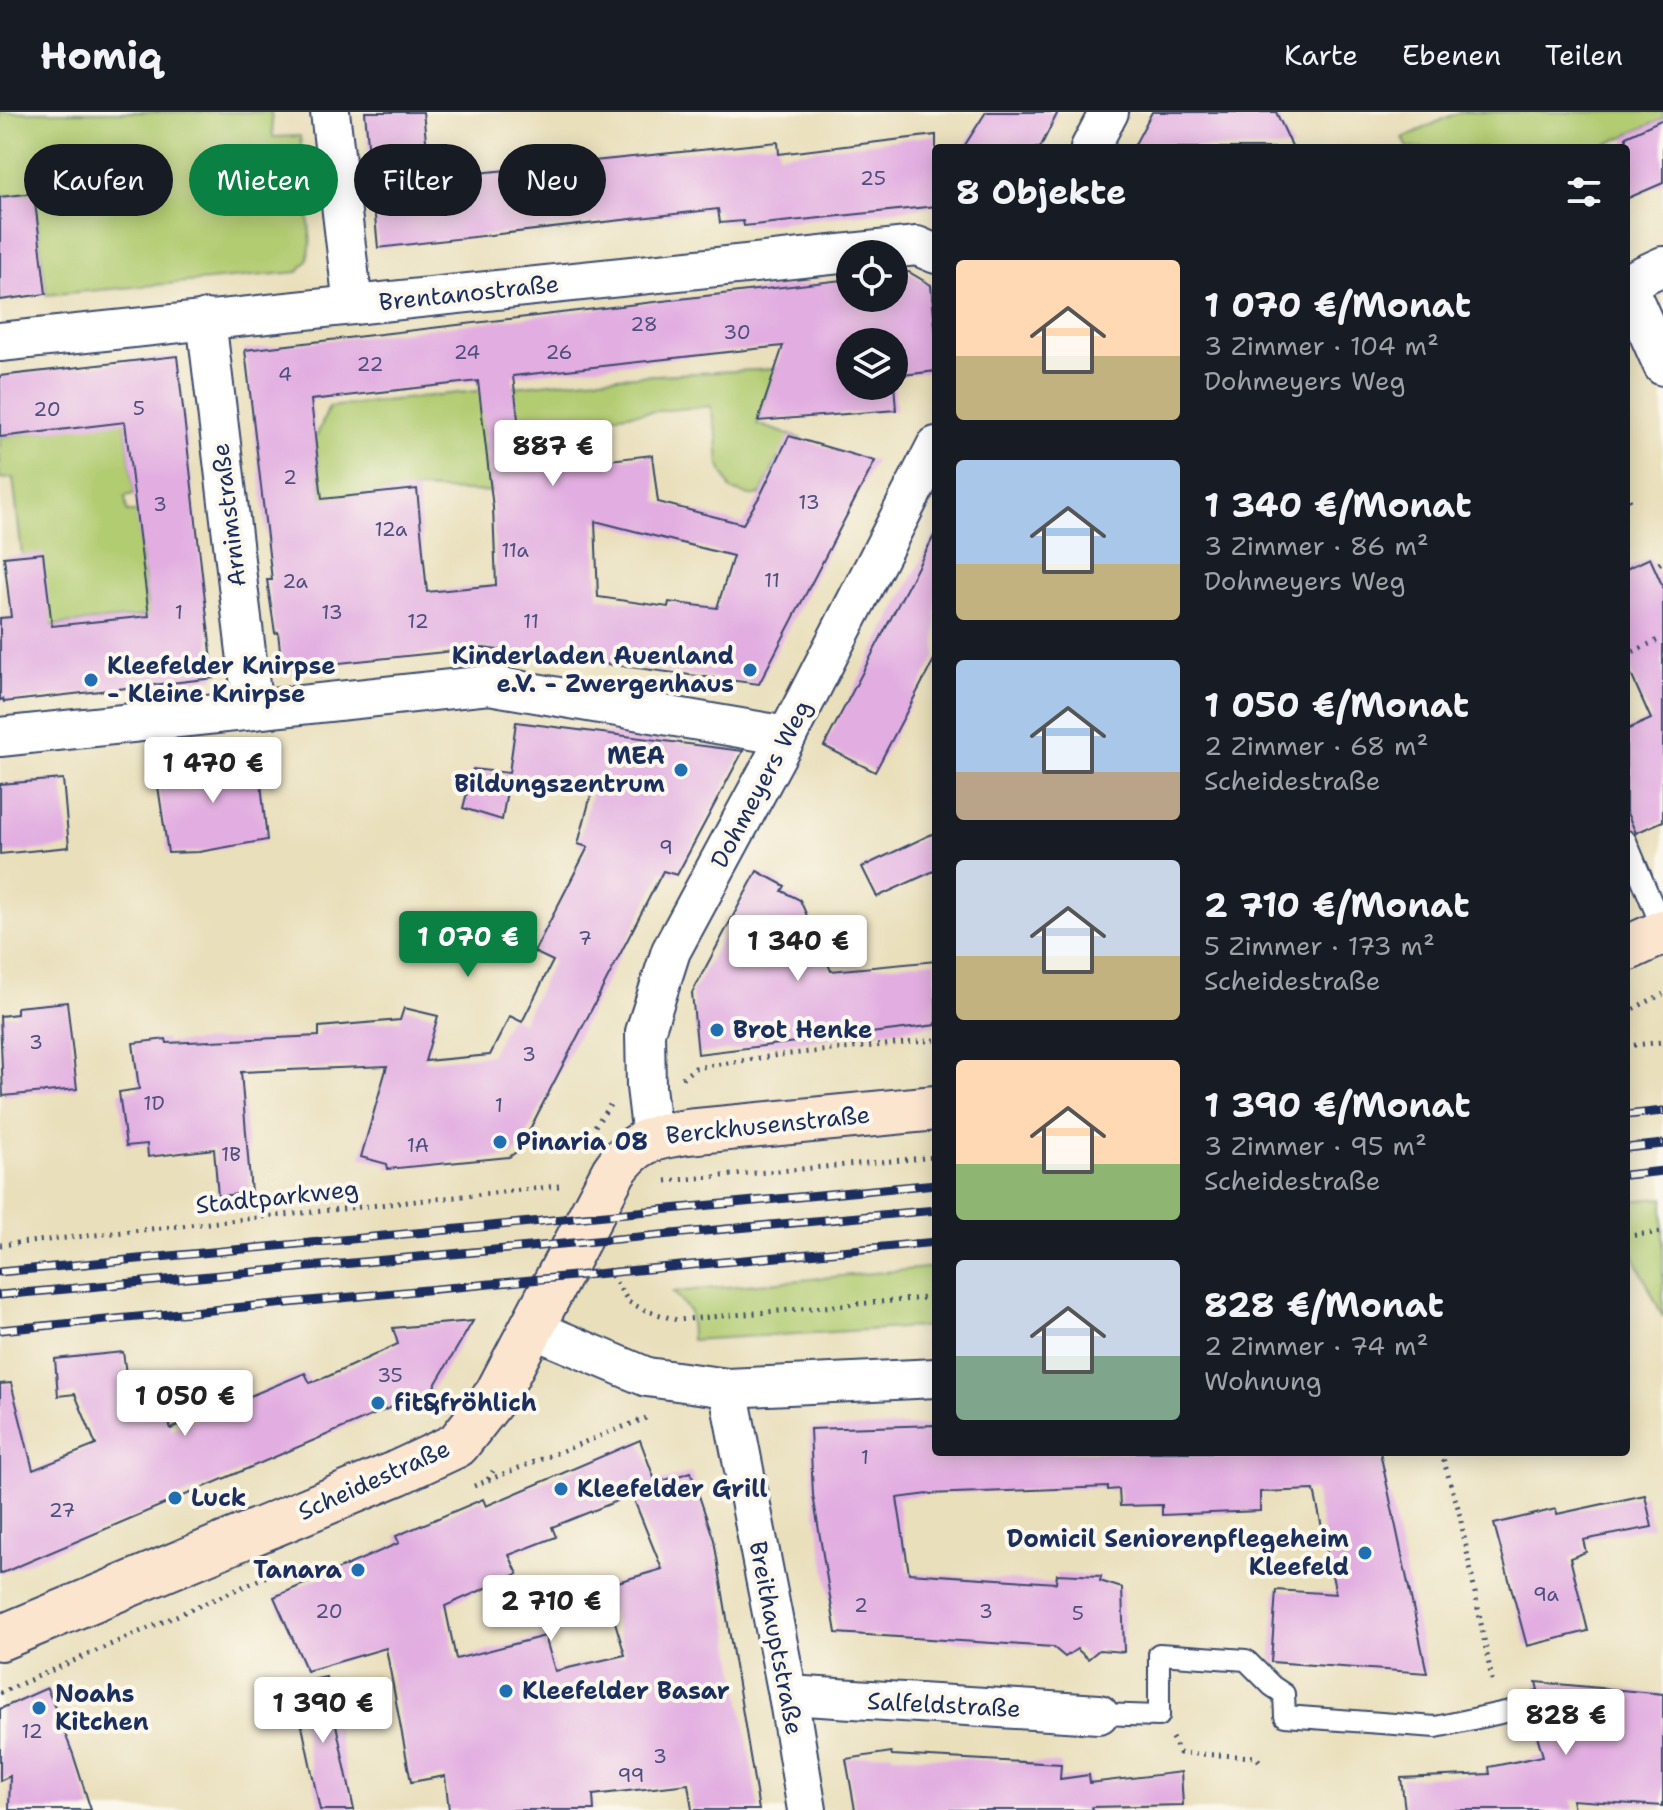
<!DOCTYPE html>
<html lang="de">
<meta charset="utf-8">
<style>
:root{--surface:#171b24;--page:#242831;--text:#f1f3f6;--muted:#9ea1a6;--line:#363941;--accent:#0b8043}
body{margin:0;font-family:"Shantell Sans",sans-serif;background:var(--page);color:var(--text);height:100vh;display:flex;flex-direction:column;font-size:30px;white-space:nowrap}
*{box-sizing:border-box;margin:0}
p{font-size:26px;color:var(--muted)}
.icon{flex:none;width:44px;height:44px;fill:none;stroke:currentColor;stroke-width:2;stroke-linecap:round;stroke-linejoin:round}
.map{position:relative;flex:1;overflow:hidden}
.details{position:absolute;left:932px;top:32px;width:698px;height:1312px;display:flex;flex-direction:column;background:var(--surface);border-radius:8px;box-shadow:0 4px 20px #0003}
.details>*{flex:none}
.guide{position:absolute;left:24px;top:32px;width:760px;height:72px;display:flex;gap:16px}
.fabs{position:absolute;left:836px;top:128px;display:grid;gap:16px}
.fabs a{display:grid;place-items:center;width:72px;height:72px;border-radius:50%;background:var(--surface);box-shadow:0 4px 20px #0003;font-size:40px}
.price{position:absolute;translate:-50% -68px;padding:0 18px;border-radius:8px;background:#fff;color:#222;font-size:26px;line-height:52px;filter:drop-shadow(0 2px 4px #0008)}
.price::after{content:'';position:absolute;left:50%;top:48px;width:24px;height:18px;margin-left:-12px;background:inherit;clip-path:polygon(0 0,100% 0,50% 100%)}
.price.current{background:var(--accent);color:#fff}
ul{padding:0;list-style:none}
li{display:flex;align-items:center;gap:24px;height:200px;padding:0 24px}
li span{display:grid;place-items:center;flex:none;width:224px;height:160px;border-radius:8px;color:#555}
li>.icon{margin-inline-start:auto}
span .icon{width:96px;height:96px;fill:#fffc;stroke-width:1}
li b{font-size:34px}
h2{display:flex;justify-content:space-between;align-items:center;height:96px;padding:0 24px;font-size:34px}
.tag{padding:0 28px;border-radius:36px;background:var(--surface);box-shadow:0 4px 20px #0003;font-size:28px;line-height:72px}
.tag.current{background:var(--accent);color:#fff}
header{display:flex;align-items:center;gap:48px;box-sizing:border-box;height:112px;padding:0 40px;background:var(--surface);border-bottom:2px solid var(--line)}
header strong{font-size:38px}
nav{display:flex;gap:44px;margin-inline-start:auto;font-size:28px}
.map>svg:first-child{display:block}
</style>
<header>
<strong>Homiq</strong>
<nav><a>Karte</a><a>Ebenen</a><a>Teilen</a></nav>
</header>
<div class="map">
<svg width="1663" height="1698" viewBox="0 0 1663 1698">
<rect width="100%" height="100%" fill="#fbf7ec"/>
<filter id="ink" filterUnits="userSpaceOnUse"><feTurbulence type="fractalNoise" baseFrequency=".0125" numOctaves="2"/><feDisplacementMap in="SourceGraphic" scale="16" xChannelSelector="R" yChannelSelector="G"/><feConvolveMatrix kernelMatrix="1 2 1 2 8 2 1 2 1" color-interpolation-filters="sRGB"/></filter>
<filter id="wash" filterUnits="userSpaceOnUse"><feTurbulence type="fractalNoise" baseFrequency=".006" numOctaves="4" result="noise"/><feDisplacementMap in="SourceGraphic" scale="32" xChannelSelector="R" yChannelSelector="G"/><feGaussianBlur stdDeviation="1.8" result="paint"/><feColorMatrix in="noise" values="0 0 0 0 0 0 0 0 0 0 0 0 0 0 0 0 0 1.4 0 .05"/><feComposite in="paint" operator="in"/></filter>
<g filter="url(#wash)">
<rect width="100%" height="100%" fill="#e9dfbb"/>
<g fill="#b2cc72" stroke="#667e68" stroke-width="2">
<polygon points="0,0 271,0 273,25 300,24 311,131 307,149 298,160 46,183 34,81 0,85"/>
<polygon points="1459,0 1663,0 1663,7 1598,36 1408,36 1403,26"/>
<polygon points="850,231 767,283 757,312 802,327 790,350 778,346 761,382 750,384 731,378 719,352 717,323 710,294 484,316 491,380 417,377 323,395 315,328 329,295 598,266 774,257"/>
<polygon points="125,308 134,382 125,384 127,400 137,400 147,490 153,509 144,504 47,514 22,443 13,366 0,367 0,325"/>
<polygon points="1663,1086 1663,1205 1631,1138 1626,1138 1626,1089"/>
<polygon points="936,1155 936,1214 691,1228 690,1200 673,1180"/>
</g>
<g id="blocks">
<g fill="#e2aee1" fill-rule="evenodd">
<polygon points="365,0 423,0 430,66 778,30 779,42 936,23 936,94 744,114 743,109 720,111 718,97 378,136"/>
<polygon points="986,0 1058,0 1040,36 963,36"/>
<polygon points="1152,0 1276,0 1293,36 1133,36"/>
<polygon points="1663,7 1663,71 1626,87 1626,24"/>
<polygon points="34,81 46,182 0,188 0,85"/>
<path d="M 909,160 L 931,173 L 936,224 L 936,259 L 894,264 L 894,230 L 850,230 L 850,274 L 894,274 L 894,271 L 896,298 L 758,309 L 783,234 L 513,264 L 524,358 L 652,343 L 658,390 L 743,412 L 761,382 L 789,324 L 875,349 L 759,572 L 483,536 L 282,557 L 278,520 L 275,521 L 267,468 L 272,468 L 245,238 L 850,167 L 850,186 L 894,186 L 894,162 ZM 478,269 L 493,396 L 496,473 L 427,480 L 417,377 L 322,387 L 311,288 ZM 595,409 L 733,444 L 717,496 L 669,490 L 668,495 L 598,485 Z"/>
<polygon points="177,244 214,566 4,590 3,587 0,588 0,506 11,505 4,445 43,441 52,514 149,504 125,310 0,325 0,264"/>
<polygon points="936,420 936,544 875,660 824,634"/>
<polygon points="1650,446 1663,475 1663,709 1636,721 1626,699 1626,618 1651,607 1626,551 1626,457"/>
<polygon points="516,610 743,639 677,763 663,759 519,1038 509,1045 388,1057 387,1052 361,1045 387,954 241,960 251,1081 218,1084 214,1037 148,1045 147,1032 126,1034 119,980 139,977 133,931 166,927 167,931 319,924 319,915 400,908 404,896 438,904 425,949 490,943 510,904 522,910 553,849 534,840 588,735 578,732 592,679 509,667 502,708 463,696 473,657 509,661"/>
<polygon points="258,643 267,728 199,740 168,741 156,661 191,657 190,653 213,651 213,648"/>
<polygon points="63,667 69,735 0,742 0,672"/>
<polygon points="936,720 936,758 877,785 862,755"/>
<polygon points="757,759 785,774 782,779 800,788 831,859 936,849 936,913 698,942 692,881"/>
<polygon points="67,890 77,977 3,984 0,904 17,902 17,895"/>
<polygon points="473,1209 432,1278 0,1462 0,1272 11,1271 33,1358 96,1333 75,1282 58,1284 55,1247 123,1240 128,1276 156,1268 171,1317 305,1261 310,1271 329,1264 398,1232 393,1216"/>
<polygon points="936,1313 936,1340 1380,1340 1427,1561 1271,1550 1276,1478 1336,1482 1314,1378 1260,1380 1260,1399 1162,1403 1162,1393 1120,1394 1119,1377 1108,1378 1108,1375 928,1382 897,1386 909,1461 1056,1471 1057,1462 1101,1464 1100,1469 1122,1476 1124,1540 1099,1538 1088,1547 1077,1537 1065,1545 1053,1535 836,1521 813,1383 810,1317"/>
<path d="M 640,1328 L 656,1371 L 691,1360 L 714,1428 L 759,1698 L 692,1698 L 688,1672 L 593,1683 L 594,1698 L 449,1698 L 445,1664 L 411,1670 L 386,1536 L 307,1559 L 274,1485 L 399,1431 L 396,1424 L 483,1387 L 486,1394 ZM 632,1383 L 662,1457 L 604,1474 L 625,1543 L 555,1559 L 545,1524 L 456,1547 L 445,1494 L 518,1462 L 509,1443 L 556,1425 L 552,1415 Z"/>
<polygon points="1645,1383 1652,1415 1583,1428 1586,1440 1570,1446 1588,1519 1527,1534 1494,1412 1556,1397 1557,1402"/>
<polygon points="326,1565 354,1698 320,1698 293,1572"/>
<polygon points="1536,1570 1663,1582 1663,1694 1572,1688 1574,1698 1405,1698 1401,1666 1490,1662 1489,1655 1543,1644 1525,1582 1538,1578"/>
<polygon points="47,1576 73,1642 91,1698 9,1698 10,1664 0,1669 0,1597"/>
<polygon points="891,1640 892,1643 1061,1652 1060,1667 1089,1663 1090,1671 1181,1660 1183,1693 1092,1695 1093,1698 855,1698 846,1647"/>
</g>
</g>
</g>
<g filter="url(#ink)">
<use href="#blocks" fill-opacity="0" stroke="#3a496c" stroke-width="2"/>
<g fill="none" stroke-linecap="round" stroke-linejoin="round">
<g stroke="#3a496c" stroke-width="24">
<g id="lane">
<polyline points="1626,729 1663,818"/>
<polyline points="1099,1602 1159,1604 1159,1542 1246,1548 1272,1574 1284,1582 1285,1604 1436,1615 1510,1599"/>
</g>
</g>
<g stroke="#3a496c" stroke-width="42">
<g id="street">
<polyline points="330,0 353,193"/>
<polyline points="1090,36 1109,0"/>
<polyline points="1626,171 1663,254"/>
<polyline points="1626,171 1663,154"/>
<polyline points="206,207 253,598"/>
<polyline points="0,230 917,134 936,142"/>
<polyline points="0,625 489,573 787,624"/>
<polyline points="652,1025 646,975 645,920 671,839 787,624 936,334"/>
<polyline points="531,1216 647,1265 728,1276 936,1266"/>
<polyline points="728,1276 788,1583 807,1698"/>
<polyline points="788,1583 1099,1602"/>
</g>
</g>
<g stroke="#3a496c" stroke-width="48">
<g id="secondary">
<polyline points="1626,837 1663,820"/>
<path d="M 0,1526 L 397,1361 L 457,1333 L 497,1282 L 614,1059 C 635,1029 652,1025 687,1020 L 936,996"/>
</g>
</g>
<g stroke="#3a496c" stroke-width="5" stroke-dasharray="2 6" stroke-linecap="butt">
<polyline points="1626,380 1632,394"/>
<polyline points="1659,452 1663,449"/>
<polyline points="1626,543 1660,527"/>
<polyline points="1626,900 1663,882"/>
<polyline points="1626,934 1663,930"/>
<polyline points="682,966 695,956 780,943 936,928"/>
<polyline points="595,1014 610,993"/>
<polyline points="666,1069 936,1045"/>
<polyline points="1626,1124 1663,1120"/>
<polyline points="0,1133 559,1074"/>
<polyline points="607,1157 629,1190 644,1198 677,1208 936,1185"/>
<polyline points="1441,1340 1459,1399 1493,1573"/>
<polyline points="488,1368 646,1306"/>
<polyline points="474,1374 487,1369 493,1359"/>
<polyline points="0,1581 281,1458"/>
<polyline points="1172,1626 1180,1641 1256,1645 1262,1652"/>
</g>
<use href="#lane" stroke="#fff" stroke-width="20"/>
<use href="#street" stroke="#fff" stroke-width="38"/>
<use href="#secondary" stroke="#fbe5cf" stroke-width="44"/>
<g stroke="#1b2f5e" stroke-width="9">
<g id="rail">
<polyline points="1626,1003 1663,999"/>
<polyline points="1626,1036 1663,1032"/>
<polyline points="1626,1063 1663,1059"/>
<polyline points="0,1160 936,1072"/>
<polyline points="0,1183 936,1098"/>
<polyline points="0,1218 936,1130"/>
</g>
</g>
<use href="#rail" stroke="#fbf7ec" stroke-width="6" stroke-dasharray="18" stroke-linecap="butt"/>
</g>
</g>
<g fill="#1f6fb2" stroke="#fbf7ec" stroke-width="3">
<circle cx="750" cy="558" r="8"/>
<circle cx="91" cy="568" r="8"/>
<circle cx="681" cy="658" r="8"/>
<circle cx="717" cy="918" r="8"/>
<circle cx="500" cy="1030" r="8"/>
<circle cx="378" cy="1291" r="8"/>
<circle cx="561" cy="1377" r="8"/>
<circle cx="175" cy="1386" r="8"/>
<circle cx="1365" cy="1441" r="8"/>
<circle cx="358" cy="1458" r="8"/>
<circle cx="506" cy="1579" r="8"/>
<circle cx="39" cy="1596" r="8"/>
</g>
<g text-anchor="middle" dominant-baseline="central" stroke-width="8" stroke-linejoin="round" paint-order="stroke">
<g font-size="20" fill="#4d4f7f">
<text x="873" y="66">25</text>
<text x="644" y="212">28</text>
<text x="737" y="220">30</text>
<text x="467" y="240">24</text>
<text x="559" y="240">26</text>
<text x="370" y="252">22</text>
<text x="285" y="262">4</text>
<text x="139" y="296">5</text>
<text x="47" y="297">20</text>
<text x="290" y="365">2</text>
<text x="809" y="390">13</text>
<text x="160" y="392">3</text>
<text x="391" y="417">12a</text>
<text x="515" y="438">11a</text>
<text x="772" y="468">11</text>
<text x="295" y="469">2a</text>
<text x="179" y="500">1</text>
<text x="332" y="500">13</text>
<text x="418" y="509">12</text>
<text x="531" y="509">11</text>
<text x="666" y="735">9</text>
<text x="585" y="826">7</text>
<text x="36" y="930">3</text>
<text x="529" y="942">3</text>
<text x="154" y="991">1D</text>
<text x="499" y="993">1</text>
<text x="418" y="1033">1A</text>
<text x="231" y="1042">1B</text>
<text x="390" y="1263">35</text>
<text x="865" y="1345">1</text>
<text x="62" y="1398">27</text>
<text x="1546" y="1482">9a</text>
<text x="861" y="1493">2</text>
<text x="329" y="1499">20</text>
<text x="986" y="1499">3</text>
<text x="1078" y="1501">5</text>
<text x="32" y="1619">12</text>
<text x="660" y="1644">3</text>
<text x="631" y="1663">99</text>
</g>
<g font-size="24" fill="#1b2f5e" stroke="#fbf7ec">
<text transform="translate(469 181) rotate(-6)">Brentanostraße</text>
<text transform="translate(229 403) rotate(-97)">Arnimstraße</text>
<text transform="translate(761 672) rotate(-62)">Dohmeyers Weg</text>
<text transform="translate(768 1013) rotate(-6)">Berckhusenstraße</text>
<text transform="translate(277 1085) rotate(-6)">Stadtparkweg</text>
<text transform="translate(374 1368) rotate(-24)">Scheidestraße</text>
<text transform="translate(776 1526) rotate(79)">Breithauptstraße</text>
<text transform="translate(944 1593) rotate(3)">Salfeldstraße</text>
</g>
<g font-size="24" font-weight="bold" fill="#1b2f5e" stroke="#fbf7ec" text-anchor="start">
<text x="734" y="544" text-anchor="end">Kinderladen Auenland<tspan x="734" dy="28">e.V. - Zwergenhaus</tspan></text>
<text x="107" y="554">Kleefelder Knirpse<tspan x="107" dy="28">- Kleine Knirpse</tspan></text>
<text x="665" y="644" text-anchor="end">MEA<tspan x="665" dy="28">Bildungszentrum</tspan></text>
<text x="733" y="918">Brot Henke</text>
<text x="516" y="1030">Pinaria 08</text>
<text x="394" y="1291">fit&amp;fröhlich</text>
<text x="577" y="1377">Kleefelder Grill</text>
<text x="191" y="1386">Luck</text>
<text x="1349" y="1427" text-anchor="end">Domicil Seniorenpflegeheim<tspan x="1349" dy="28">Kleefeld</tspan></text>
<text x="342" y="1458" text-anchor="end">Tanara</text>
<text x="522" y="1579">Kleefelder Basar</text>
<text x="55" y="1582">Noahs<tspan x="55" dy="28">Kitchen</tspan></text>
</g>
</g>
</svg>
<div class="fabs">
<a><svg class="icon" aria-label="locate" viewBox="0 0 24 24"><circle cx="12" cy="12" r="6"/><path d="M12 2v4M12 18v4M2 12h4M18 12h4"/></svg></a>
<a><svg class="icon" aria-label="layers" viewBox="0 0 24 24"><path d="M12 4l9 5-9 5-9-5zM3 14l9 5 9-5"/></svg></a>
</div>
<b class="price" style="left:553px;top:376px">887 €</b>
<b class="price" style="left:213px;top:693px">1 470 €</b>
<b class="price current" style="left:468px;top:867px">1 070 €</b>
<b class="price" style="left:798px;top:871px">1 340 €</b>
<b class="price" style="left:185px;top:1326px">1 050 €</b>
<b class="price" style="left:551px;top:1531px">2 710 €</b>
<b class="price" style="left:323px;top:1633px">1 390 €</b>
<b class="price" style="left:1566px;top:1645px">828 €</b>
<div class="guide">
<a class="tag">Kaufen</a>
<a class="tag current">Mieten</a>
<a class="tag">Filter</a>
<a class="tag">Neu</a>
</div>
<section class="details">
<h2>8 Objekte<svg class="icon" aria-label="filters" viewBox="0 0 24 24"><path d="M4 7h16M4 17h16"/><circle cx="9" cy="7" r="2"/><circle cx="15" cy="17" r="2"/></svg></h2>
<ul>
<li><span style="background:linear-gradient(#ffd9b3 60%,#c2b280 0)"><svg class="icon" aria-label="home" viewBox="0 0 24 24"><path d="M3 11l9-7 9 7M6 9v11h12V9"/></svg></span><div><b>1 070 €/Monat</b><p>3 Zimmer · 104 m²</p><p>Dohmeyers Weg</p></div></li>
<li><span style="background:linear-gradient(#a9c7e8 65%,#c2b280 0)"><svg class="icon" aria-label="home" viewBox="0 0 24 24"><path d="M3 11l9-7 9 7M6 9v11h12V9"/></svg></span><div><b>1 340 €/Monat</b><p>3 Zimmer · 86 m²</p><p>Dohmeyers Weg</p></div></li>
<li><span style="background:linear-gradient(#a9c7e8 70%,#b9a48a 0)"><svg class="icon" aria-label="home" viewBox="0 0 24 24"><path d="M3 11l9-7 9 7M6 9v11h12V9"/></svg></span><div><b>1 050 €/Monat</b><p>2 Zimmer · 68 m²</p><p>Scheidestraße</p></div></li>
<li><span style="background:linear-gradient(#c9d6e8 60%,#c2b280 0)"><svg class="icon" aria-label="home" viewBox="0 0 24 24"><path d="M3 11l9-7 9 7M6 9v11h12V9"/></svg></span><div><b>2 710 €/Monat</b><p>5 Zimmer · 173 m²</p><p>Scheidestraße</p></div></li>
<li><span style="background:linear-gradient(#ffd9b3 65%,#8fb573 0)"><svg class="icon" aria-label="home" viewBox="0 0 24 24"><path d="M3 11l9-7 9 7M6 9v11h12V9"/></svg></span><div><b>1 390 €/Monat</b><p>3 Zimmer · 95 m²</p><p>Scheidestraße</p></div></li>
<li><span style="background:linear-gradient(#c9d6e8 60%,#7fa58c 0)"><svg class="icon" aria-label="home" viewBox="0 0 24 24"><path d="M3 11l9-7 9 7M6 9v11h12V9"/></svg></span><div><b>828 €/Monat</b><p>2 Zimmer · 74 m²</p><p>Wohnung</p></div></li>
</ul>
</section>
</div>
